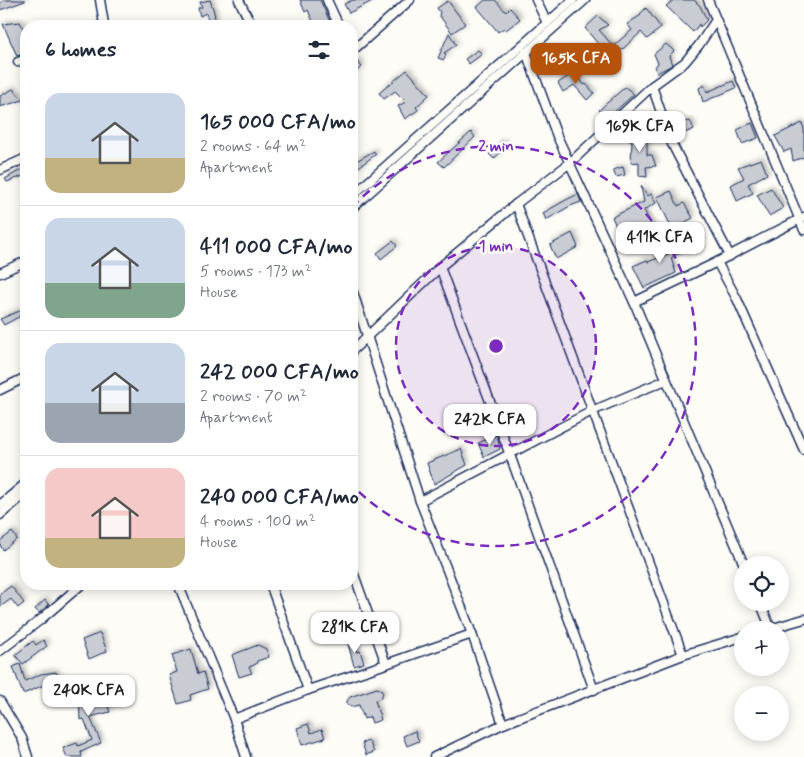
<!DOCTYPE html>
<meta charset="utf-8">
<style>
:root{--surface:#fff;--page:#f6f6f7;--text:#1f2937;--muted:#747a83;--line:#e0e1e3;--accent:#b45309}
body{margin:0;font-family:Mynerve,sans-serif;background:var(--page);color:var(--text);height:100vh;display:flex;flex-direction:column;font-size:19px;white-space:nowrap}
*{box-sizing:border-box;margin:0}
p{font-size:16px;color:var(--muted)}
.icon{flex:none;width:28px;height:28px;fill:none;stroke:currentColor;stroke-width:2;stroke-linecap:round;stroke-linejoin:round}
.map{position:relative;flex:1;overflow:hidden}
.drawer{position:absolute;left:20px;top:20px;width:338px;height:570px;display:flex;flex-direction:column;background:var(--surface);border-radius:20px;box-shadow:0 2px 12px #0003}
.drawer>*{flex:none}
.controls{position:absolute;left:734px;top:556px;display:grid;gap:10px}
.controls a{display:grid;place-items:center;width:55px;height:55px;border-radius:50%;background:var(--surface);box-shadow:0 2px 12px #0003;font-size:25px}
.price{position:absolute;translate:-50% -42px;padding:0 11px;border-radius:10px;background:#fff;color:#222;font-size:16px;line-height:32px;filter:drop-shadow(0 1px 2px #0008)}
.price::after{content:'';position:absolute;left:50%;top:30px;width:15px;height:11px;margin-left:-8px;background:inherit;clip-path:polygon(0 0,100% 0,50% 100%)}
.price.current{background:var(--accent);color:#fff}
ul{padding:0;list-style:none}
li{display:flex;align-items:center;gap:15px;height:125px;padding:0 25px}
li+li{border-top:1px solid var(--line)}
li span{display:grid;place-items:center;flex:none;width:140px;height:100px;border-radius:15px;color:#555}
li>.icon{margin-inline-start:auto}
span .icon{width:60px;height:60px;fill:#fffc;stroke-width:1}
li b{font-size:21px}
h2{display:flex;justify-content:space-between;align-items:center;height:60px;padding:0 25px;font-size:21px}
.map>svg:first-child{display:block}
</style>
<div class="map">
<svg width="804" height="757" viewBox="0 0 804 757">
<defs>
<filter id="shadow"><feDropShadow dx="2.5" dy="-2.5" stdDeviation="2.5" flood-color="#0004"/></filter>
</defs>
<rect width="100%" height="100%" fill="#fdfcf7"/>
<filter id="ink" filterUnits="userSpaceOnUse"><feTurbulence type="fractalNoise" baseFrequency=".02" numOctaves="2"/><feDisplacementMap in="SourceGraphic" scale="10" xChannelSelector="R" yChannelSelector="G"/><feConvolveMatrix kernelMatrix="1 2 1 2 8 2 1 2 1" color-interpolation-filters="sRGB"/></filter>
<g filter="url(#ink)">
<g fill="#c9ccd3" stroke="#1b2f5e" filter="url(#shadow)">
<polygon points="5,0 25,0 25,1 0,10 0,3"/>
<polygon points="210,0 214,12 216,26 210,26 206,13 200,16 198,8 202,7 200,2"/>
<polygon points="300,0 320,0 332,26 315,26 308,10 305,12"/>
<polygon points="353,0 374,0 349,13 344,4"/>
<polygon points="485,0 495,0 506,12 510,8 520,19 506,30 504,28 498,32 477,7"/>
<polygon points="674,0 694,0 700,6 707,20 700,27 699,24 693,32 666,6"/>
<polygon points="448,1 465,24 452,33 439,15 440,12 437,8"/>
<polygon points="646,8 661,28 647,39 641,32 611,60 585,28 598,16 608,25 599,30 613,46 632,30 627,24 641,15 640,14"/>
<polygon points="20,22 26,34 26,53 17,56 3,24"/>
<polygon points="449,33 456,45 444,53 446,54 444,60 438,58"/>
<polygon points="666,44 674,51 669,56 672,65 657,73 655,67 658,63 654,54"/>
<polygon points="478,50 482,54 469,64 465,59"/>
<polygon points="357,61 362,67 351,75 351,66"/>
<polygon points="407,70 429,95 416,107 418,110 405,119 398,106 406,102 395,91 384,99 379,93"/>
<polygon points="575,72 584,85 586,84 594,93 587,100 574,85 563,92 558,83"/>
<polygon points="733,81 736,88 703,102 699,88 704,85 707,92"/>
<polygon points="625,87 634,94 603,122 597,119 602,113 599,110"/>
<polygon points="13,89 23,100 0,107 0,96"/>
<polygon points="690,121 694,129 685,133 681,123"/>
<polygon points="752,123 758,138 742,144 737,130"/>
<polygon points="802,123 804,129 804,157 793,161 791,149 784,152 775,136"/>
<polygon points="623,131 647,137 647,155 652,155 656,166 646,167 647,177 639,176 639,162 631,163 632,141 625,139"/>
<polygon points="471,132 475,137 444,167 438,162"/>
<polygon points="502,141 506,146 494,159 489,154"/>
<polygon points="374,151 376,154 355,170 351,164"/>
<polygon points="761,159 767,174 748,184 753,193 737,201 731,185 744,178 738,167"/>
<polygon points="26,167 26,175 7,182 5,179"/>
<polygon points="623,167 625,175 616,177 613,170"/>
<polygon points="641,186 648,196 651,194 656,203 644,210 658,238 627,251 612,217 644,202"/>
<polygon points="771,188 783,208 769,216 757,195"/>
<polygon points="671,191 678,206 684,203 693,218 672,229 657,197"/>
<polygon points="578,194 581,202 570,206 546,220 543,213 566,200"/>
<polygon points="572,233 578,247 556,259 550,245"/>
<polygon points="678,235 685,250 671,258 676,273 644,288 633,266 647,260 648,262 668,254 662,242"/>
<polygon points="393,241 397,246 381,259 377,253"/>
<polygon points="22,310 24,314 4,325 0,319"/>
<polygon points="497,435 500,449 484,457 478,443"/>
<polygon points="461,449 467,465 434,484 427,463"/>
<polygon points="12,532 17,539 3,550 0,545 0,541"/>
<polygon points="11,586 24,603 18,608 11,599 0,607 0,594"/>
<polygon points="45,600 49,605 39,613 35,609"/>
<polygon points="100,633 107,651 89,659 82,640"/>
<polygon points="351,638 357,652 360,651 364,663 354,666 347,640"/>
<polygon points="43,640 47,646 23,664 15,655 33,641 36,645"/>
<polygon points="258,645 266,649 269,657 257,661 256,664 249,667 252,673 239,677 232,655"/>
<polygon points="191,649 198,674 203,672 208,689 190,695 191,700 178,704 169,675 177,672 172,655"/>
<polygon points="20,664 25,681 41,674 56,672 60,681 45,687 44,685 23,694 13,667"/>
<polygon points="99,683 110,712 90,717 101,743 81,752 82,757 67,757 63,748 77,743 78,746 92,740 84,719 80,720 79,691"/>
<polygon points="377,688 380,689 383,693 381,698 375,700 381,720 372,723 370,717 364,719 359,705 351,707 347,704 347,701 350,697"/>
<polygon points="308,724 311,733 322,729 325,738 302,745 297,728"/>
<polygon points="415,731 419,741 407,746 403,736"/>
<polygon points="369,741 374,752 366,755 362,743"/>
</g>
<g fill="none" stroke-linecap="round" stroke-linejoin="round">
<g stroke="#1b2f5e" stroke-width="11">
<g id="minor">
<polyline points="239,0 252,26"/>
<polyline points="327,0 339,26"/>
<polyline points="536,0 547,23"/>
<polyline points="708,0 804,230"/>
<polyline points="99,26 104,24 100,0"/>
<polyline points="351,52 410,0"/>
<polyline points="526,52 557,136 634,302 744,565"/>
<polyline points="18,62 26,59"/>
<polyline points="652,86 685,62 699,45 716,20"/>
<polyline points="0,170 26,158"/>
<polyline points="351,197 573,0"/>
<polyline points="516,204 683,655"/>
<polyline points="351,209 585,0"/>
<polyline points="717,262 737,299 804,450"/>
<polyline points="440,267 510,455 594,690"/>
<polyline points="0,273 26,261"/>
<polyline points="351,286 420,501 472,634 503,724"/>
<polyline points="634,302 717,262 804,217"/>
<polyline points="351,352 440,267 516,204 571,162 652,86 672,144 730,256"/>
<polyline points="0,390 26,377"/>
<polyline points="420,501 592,411 666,380"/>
<polyline points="0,505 26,483"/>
<polyline points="0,515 26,493"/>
<polyline points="351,566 386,664"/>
<polyline points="178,584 234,719 246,757"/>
<polyline points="270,584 308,690"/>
<polyline points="760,602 771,629"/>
<polyline points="766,630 804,619"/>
<polyline points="0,651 39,621 82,584"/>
<polyline points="0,701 22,738 28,757"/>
<polyline points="234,719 308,690 386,664 472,634"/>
<polyline points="434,757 503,724 683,655 742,637"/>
</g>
</g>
<use href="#minor" stroke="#fdfcf7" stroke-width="8"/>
</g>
</g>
<circle cx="496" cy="346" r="100" fill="#7b2cbf" fill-opacity=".12"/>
<g fill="none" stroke="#7b2cbf" stroke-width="2.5" stroke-dasharray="9 6">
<circle cx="496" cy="346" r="100"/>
<path d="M352 207A200 200 0 1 1 352 485"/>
</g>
<circle cx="496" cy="346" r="8" fill="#7b2cbf" stroke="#fdfcf7" stroke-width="2.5"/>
<g font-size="15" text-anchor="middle" font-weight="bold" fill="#7b2cbf" stroke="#fdfcf7" stroke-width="5" stroke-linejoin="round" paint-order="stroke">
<text x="496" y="151">2 min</text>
<text x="496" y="251">1 min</text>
</g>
</svg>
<div class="controls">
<a><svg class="icon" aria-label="locate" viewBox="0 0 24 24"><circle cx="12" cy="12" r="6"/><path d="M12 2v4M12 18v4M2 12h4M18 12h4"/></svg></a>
<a>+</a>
<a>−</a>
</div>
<b class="price current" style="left:576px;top:85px">165K CFA</b>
<b class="price" style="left:640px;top:153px">169K CFA</b>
<b class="price" style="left:660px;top:264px">411K CFA</b>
<b class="price" style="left:490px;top:446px">242K CFA</b>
<b class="price" style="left:355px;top:654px">281K CFA</b>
<b class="price" style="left:89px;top:717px">240K CFA</b>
<section class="drawer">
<h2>6 homes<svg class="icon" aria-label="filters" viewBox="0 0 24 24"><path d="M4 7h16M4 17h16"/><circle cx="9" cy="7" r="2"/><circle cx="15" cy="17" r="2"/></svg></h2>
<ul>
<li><span style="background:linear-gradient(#c9d6e8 65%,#c2b280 0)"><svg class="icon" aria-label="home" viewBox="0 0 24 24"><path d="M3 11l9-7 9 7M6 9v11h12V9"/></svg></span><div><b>165 000 CFA/mo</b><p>2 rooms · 64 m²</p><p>Apartment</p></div></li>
<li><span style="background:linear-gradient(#c9d6e8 65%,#7fa58c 0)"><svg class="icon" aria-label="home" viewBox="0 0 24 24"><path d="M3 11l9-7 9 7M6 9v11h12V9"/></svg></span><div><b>411 000 CFA/mo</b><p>5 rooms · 173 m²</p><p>House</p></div></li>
<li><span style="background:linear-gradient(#c9d6e8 60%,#9aa5b1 0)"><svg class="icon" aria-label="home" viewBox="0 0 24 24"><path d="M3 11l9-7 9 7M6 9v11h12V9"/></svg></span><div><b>242 000 CFA/mo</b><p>2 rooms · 70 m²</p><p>Apartment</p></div></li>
<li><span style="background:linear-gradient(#f6c9c9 70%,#c2b280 0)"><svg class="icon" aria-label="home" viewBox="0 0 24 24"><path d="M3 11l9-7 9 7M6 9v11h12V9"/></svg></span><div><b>240 000 CFA/mo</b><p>4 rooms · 100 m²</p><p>House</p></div></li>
</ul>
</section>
</div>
